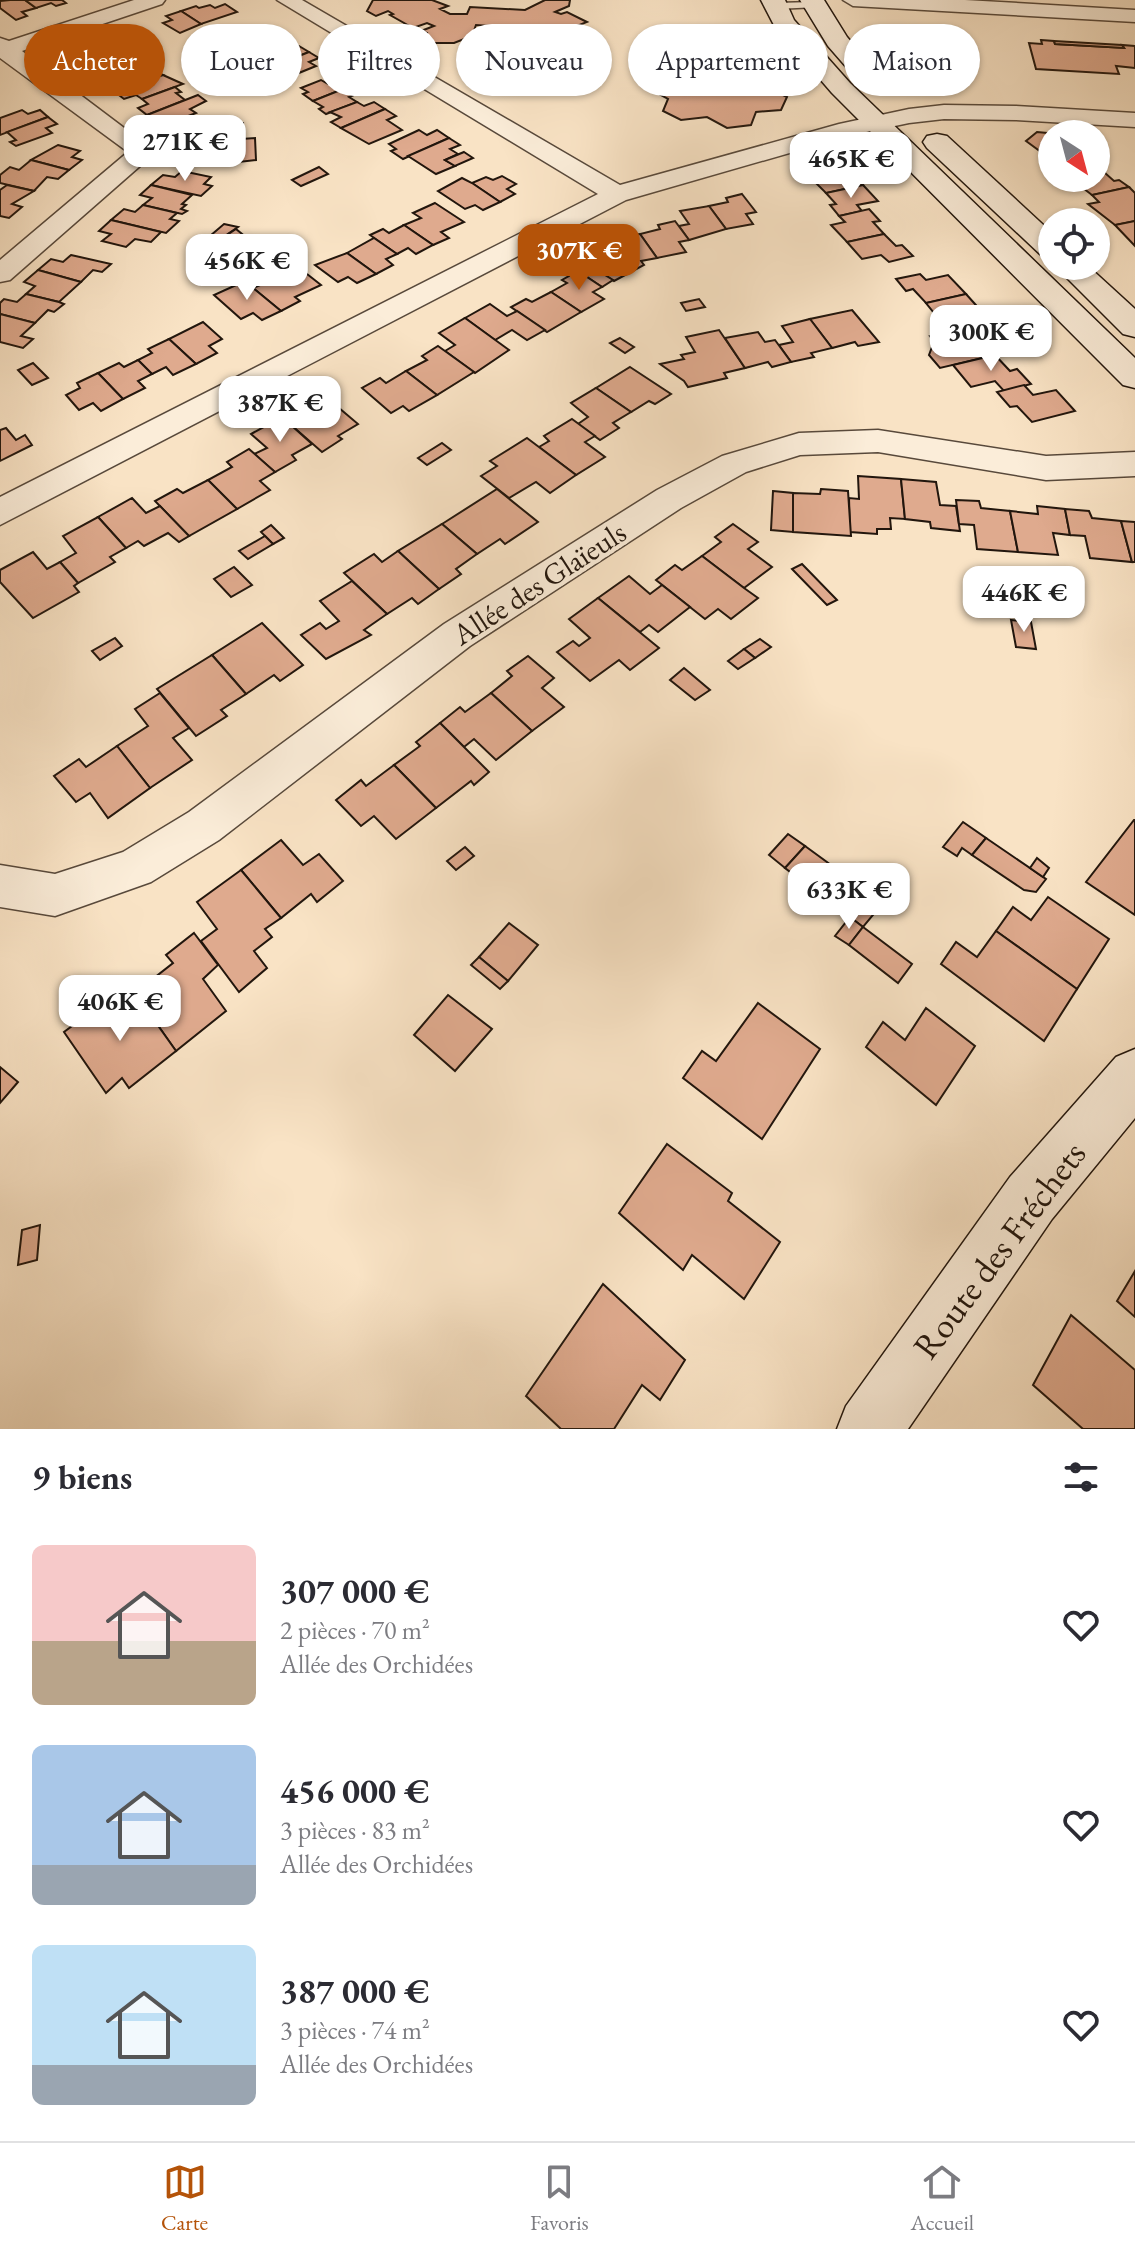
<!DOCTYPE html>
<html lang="fr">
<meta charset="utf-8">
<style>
:root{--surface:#fff;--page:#f2f2f3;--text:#2b2b33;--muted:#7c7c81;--line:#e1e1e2;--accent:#b45309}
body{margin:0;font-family:"EB Garamond",serif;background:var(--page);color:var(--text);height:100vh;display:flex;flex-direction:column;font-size:30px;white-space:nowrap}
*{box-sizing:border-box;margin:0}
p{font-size:26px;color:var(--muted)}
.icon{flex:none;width:44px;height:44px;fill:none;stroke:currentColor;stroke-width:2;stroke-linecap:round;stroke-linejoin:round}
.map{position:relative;height:1429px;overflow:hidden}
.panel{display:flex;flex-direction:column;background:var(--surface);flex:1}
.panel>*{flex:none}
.guide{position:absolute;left:24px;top:24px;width:1088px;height:72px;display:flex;gap:16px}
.needle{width:52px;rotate:144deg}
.controls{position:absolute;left:1038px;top:120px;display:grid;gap:16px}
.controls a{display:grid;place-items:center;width:72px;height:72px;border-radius:50%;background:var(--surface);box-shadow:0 2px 6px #0004;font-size:40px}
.price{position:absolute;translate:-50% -68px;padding:0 18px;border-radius:16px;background:#fff;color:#222;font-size:26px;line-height:52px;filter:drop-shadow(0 2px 4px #0008)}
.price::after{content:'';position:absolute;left:50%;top:48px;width:24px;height:18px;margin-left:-12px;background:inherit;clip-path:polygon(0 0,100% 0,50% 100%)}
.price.current{background:var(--accent);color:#fff}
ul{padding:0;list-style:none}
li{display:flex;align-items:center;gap:24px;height:200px;padding:0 32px}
li span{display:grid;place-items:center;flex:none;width:224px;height:160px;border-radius:12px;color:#555}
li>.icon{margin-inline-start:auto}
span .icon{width:96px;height:96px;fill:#fffc;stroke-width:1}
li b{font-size:34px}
h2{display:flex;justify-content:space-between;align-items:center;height:96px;padding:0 32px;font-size:34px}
.chip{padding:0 28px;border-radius:36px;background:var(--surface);box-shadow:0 2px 6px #0004;font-size:28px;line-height:72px}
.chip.current{background:var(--accent);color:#fff}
.tabs{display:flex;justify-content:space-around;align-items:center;height:112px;border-top:2px solid var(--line);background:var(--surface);font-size:22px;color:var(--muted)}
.tabs a{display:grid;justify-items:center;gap:4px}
.tabs .current{color:var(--accent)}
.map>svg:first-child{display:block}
</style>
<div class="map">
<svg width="1135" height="1429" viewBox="0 0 1135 1429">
<rect width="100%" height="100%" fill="#f9e3c5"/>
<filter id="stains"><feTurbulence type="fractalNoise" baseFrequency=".0025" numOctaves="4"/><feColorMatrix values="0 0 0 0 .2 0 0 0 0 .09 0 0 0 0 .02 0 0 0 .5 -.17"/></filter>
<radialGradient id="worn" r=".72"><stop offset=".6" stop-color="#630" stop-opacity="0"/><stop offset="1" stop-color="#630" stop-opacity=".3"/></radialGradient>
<g fill="#dfaa8e" stroke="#22160d" stroke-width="2">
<polygon points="10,0 25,0 36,8 22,12 27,16 16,20 0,8 0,1"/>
<polygon points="25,0 62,0 66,3 56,6 51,3 36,8"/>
<polygon points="432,0 448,6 440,9 450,14 467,14 470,7 525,10 545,0 570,0 569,6 555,12 561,14 567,12 587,22 552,36 538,29 476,25 472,36 454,43 424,43 427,33 421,31 434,26 427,23 413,28 390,15 393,14 388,11 376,16 367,11 373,0"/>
<polygon points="225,4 237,12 201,24 181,11 196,6 199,8 210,5 215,8"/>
<polygon points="181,11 201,24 180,33 163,23 172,20 166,16"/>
<polygon points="251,26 258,31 267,27 277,33 234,49 228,45 233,41 227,36"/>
<polygon points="277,33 286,39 277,42 284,46 255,57 249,53 243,55 234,49"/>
<polygon points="109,35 115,39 125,36 136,44 113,55 93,41"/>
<polygon points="1041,40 1054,41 1055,44 1124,48 1122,45 1135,46 1135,68 1116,66 1119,74 1036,69 1029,43 1042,44"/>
<polygon points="93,41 113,55 89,66 71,54 82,51 77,47"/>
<polygon points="1054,41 1122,45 1124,48 1055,44"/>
<polygon points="284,46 289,50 299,46 309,52 275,65 255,57"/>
<polygon points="739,48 760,57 755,68 773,76 767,87 787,97 781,110 756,112 751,125 727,128 707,117 681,120 663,111 668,99 650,89 656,77 640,69 648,58"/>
<polygon points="309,52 319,58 309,62 316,66 289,77 283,73 276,76 266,69"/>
<polygon points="142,66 163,75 115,92 106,86 117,82 112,77"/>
<polygon points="163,75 183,84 142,99 136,95 124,99 115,92"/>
<polygon points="321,80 328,84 338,80 348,87 313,101 303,94 308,92 301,88"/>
<polygon points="175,87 181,92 176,93 185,100 147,115 138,108 148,104 142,99"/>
<polygon points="348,87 359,93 349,97 357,102 326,114 319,109 323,107 313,101"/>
<polygon points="198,95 206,101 190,109 196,113 173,122 167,118 156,122 147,115"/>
<polygon points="357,102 364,106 374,102 385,109 341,128 331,122 341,117 330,112"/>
<polygon points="385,109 396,116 387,120 402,130 369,144 341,128"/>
<polygon points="22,110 28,114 40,110 48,117 0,135 0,118"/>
<polygon points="48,117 57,124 46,128 52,133 16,146 10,142 16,140 7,132"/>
<polygon points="243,123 242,139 197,142 197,132 211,131 212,125"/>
<polygon points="419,130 427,135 437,130 449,138 403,159 391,151 396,149 389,144"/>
<polygon points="1037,132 1058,134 1052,134 1052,160 1026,141"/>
<polygon points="255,138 256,160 230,163 230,156 195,157 197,142"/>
<polygon points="449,138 460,145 450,149 458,154 445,160 455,166 436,174 408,156"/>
<polygon points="58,145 80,151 72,157 82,160 69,170 31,160"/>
<polygon points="464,152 473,158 455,166 445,160"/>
<polygon points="31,160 69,170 58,179 47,177 34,191 0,183 0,175 10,167 19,170"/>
<polygon points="823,161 830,168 823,169 829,175 849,171 863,185 826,193 815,182 810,183 795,166"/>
<polygon points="1096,165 1114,181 1119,180 1129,187 1092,195 1070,178 1096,178"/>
<polygon points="319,167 328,174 301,186 292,180"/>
<polygon points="182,171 211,177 204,184 212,186 201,196 151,185 163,175 175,177"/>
<polygon points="502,176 516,184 507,189 515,194 500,202 472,183 486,177 493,180"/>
<polygon points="462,178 472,183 500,202 483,210 475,205 465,209 438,191"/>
<polygon points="7,185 34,191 12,204 22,207 9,218 0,216 0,190"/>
<polygon points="151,185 192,195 182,204 186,205 181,209 187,211 182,214 143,205 152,198 140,195"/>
<polygon points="863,185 878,201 857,205 862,211 839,216 830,205 836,204 826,193"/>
<polygon points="1129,187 1135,193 1135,221 1115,225 1088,204 1099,202 1092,195"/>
<polygon points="742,194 756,212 746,214 753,224 726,229 709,206 728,202 726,198"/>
<polygon points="435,203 464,222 441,232 449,238 433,245 404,225 421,218 413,213"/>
<polygon points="143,205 177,213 170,219 179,221 166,233 111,220 124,209 135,212"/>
<polygon points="709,206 726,229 689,240 679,226 689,224 680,211"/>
<polygon points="869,209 880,221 873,222 884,234 847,242 831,225 845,222 839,216"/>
<polygon points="111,220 161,232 151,242 135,239 126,247 102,241 111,234 99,231"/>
<polygon points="675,221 689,240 679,242 686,252 657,258 640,234 660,229 658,225"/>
<polygon points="1135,221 1135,246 1115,225"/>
<polygon points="224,224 238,227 213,244 203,242"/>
<polygon points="404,225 433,245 416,254 408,248 397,254 370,235 383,229 389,233"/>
<polygon points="236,229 242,234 222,247 215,243"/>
<polygon points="640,234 657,258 641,261 644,265 614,281 589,265 610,253 615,257 620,253 612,239"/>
<polygon points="884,234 896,246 902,245 913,256 889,262 881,255 862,259 847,242"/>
<polygon points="374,238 397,254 386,259 393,265 376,274 347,253"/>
<polygon points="347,253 376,274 357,283 348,277 338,282 315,265"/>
<polygon points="71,255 111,264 102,272 93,270 81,282 38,270 51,259 63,262"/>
<polygon points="293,263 321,285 295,297 300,301 281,311 253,288 272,280 266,275"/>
<polygon points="589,265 613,280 602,287 578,271"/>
<polygon points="38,270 81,282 59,302 26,294 35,286 24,282"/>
<polygon points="578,271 602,287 593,292 604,299 581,312 551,292 567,283 562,280"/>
<polygon points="920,274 926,280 948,275 966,294 926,303 913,289 906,291 896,279"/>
<polygon points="245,281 253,288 281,311 262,320 253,313 241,319 214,295"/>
<polygon points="551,292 581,312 547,332 511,307 526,299 532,302"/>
<polygon points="26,294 59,302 64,304 54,312 48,310 35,323 0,314 0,303 4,299 17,302"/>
<polygon points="966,294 983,313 962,318 969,327 945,333 933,319 938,318 926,303"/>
<polygon points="699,299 705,307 686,311 681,303"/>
<polygon points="490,304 507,316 517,311 545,330 527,340 512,330 495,340 465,318"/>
<polygon points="852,310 879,342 858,346 855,342 832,348 810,319"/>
<polygon points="0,314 35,323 21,336 33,339 23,348 0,342"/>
<polygon points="465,318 509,350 475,373 445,351 455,345 439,333"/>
<polygon points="810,319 832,348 811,353 814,357 791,362 779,345 793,342 782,326"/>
<polygon points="203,322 222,339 209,346 217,353 196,364 169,339"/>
<polygon points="975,325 988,339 982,340 995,355 940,368 929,355 932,347 937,346 930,336"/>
<polygon points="719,330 745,368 724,373 727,378 688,387 684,381 660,364 684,359 681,355 695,352 686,337"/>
<polygon points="758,332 765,342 775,340 791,362 772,367 768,362 745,368 725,338"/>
<polygon points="620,338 634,347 625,353 610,343"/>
<polygon points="169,339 196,364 173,375 166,367 152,374 138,360 152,353 148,349"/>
<polygon points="438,346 474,372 437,395 406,371 427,360 422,356"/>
<polygon points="995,355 1010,371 1017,369 1031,384 1004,391 995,381 971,387 953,365"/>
<polygon points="138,360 152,374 138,381 145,388 123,399 98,373 119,363 124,367"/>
<polygon points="33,363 48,378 32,385 18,370"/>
<polygon points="630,367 671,394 655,404 649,401 631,412 596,388"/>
<polygon points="406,371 437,395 409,411 403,406 391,413 362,388 380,378 386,383"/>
<polygon points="98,373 123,399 101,411 93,403 79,410 66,395 80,388 77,383"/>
<polygon points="1024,385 1033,395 1056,390 1075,411 1032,422 1017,406 1010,407 997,392"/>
<polygon points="596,388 631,412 613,423 619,428 600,440 578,424 588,417 571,403"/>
<polygon points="311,401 328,414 339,408 358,424 338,436 342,439 322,452 282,417"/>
<polygon points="282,417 312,444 292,455 296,460 275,472 254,454 267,448 251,434"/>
<polygon points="572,419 595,436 585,442 605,457 576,475 539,447 549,441 544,436"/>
<polygon points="6,428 16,440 25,435 32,445 0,461 0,430"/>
<polygon points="527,438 576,475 550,493 536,482 509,498 481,476 497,466 490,461"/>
<polygon points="442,443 451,450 427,465 418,458"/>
<polygon points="249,449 275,472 260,481 270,490 237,509 208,480 232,467 227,462"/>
<polygon points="858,476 901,479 905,519 890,518 891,529 877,529 877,534 850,532 849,498 859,499"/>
<polygon points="901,479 936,482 940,505 956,506 960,531 931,528 930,522 905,519"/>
<polygon points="208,480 237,509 189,536 155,501 177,489 183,493"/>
<polygon points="497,489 538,522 505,544 500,539 477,554 442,524"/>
<polygon points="821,489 848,491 851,536 793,532 793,493 820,494"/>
<polygon points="773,491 793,493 793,532 771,530"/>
<polygon points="132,498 146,513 160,506 189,536 179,542 168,533 144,546 138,541 126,548 98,517"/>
<polygon points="956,500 979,501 981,508 1010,511 1018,552 977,549 974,525 959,524"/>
<polygon points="1037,506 1065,509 1070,535 1053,533 1058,555 1018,552 1010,511 1038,514"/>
<polygon points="1065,509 1089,511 1092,518 1121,521 1132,562 1090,558 1085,536 1070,535"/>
<polygon points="98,517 126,548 110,557 115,562 78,583 60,562 76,553 63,536"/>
<polygon points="1121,521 1135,522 1135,562 1132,562"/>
<polygon points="442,524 477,554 456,569 461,574 439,589 398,551"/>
<polygon points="733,524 758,542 748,549 772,567 744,588 702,556 721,542 715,537"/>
<polygon points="271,525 284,538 273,544 261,532"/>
<polygon points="265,536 273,544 248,559 239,551"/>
<polygon points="398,551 439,589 418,604 412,598 387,614 344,573 374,554 382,562"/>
<polygon points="33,552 47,569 60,562 78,583 74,586 79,592 33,618 0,582 0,570"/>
<polygon points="702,556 744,588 758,598 731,619 718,609 705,619 656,580 675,565 682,570"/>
<polygon points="802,564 837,600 827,605 792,569"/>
<polygon points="234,567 252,585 231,597 214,579"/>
<polygon points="629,576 650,594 662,585 690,607 658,632 649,625 640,632 598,598"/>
<polygon points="352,581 387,614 364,630 371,635 326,659 301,635 320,623 326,629 339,621 320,601"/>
<polygon points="598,598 659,648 630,670 619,660 590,681 557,652 573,641 579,646 590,638 569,619"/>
<polygon points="1011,620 1031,622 1036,649 1016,647"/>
<polygon points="262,623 303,665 280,681 274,675 246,694 212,655"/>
<polygon points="115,638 122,646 100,660 92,651"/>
<polygon points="760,639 771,647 755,658 744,649"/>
<polygon points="744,649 755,658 738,669 728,661"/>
<polygon points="212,655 246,694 221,710 227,716 196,736 157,689"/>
<polygon points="528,656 554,678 542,688 564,707 532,731 491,693 512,676 507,671"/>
<polygon points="684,668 710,690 695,700 670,680"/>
<polygon points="160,693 189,728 173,738 192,760 150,788 117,746 148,726 135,709"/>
<polygon points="491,693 532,731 496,760 474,739 464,747 440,723 460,707 465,712"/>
<polygon points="440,723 489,772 474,785 471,781 436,808 394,765 420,746 416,742"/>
<polygon points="117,746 150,788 108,818 90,793 76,802 54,776 79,759 86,767"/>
<polygon points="394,765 436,808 396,839 374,816 361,826 336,800 361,780 366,786"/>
<polygon points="1134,820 1135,820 1135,915 1086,882"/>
<polygon points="963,822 986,838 972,855 962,848 957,856 943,847"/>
<polygon points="788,834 805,846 785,868 769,855"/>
<polygon points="986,838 1046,879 1036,892 1024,890 972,855"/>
<polygon points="281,840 303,865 319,854 343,881 317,902 311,894 281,918 241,870"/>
<polygon points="805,846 883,903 863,927 785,868"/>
<polygon points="465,847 474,856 456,870 447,861"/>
<polygon points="1037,858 1049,868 1043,877 1030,868"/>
<polygon points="241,870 281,918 265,929 272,937 254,951 267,968 239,992 201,941 217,929 197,902"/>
<polygon points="1048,897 1109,939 1077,989 996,931 1013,907 1031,920"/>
<polygon points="850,917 863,927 849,945 835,936"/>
<polygon points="509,923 538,945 508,981 479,957"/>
<polygon points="863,927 912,964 898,983 849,945"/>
<polygon points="996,931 1077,989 1044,1041 941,964 956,942 977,957"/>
<polygon points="194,933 218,965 203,979 226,1011 176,1051 135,993 173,963 166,955"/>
<polygon points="479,957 508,981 500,989 471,965"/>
<polygon points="135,993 176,1051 129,1088 122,1078 106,1093 64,1032 99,1006 106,1015"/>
<polygon points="448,995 492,1029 455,1071 414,1035"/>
<polygon points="758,1003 820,1049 762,1139 683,1078 702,1051 716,1061"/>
<polygon points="926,1008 975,1046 936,1105 866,1047 883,1022 905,1040"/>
<polygon points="0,1067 18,1082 0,1103"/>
<polygon points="667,1144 732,1193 728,1201 780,1242 744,1299 692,1255 683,1270 619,1213"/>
<polygon points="40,1225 37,1260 18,1265 22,1230"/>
<polygon points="1135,1271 1135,1317 1117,1301"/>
<polygon points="603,1284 685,1360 660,1400 642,1385 614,1429 561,1429 526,1396"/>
<polygon points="1071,1315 1135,1370 1135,1429 1083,1429 1033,1385"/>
</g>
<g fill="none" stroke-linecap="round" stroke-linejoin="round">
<g stroke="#58493b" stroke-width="3">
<polygon id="lane" points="814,2 819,5 818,7 776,9 771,6 776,3"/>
</g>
<g stroke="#58493b" stroke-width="3">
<g id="street">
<polygon points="134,0 165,0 162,4 22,51 156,152 10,280 0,282 0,260 128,152 0,58 0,38 9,41"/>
<polygon points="277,0 302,0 620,185 839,124 909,109 944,105 1016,106 1135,113 1135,127 1016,120 944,119 909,123 852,135 626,200 0,525 0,497 598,194"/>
<polygon points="843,0 965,0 1135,10 1135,22 853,6"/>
<polygon points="878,430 1046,456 1135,452 1135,476 1046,480 878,452 800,455 746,472 681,508 470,646 219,840 151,882 55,916 0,907 0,865 55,874 123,852 189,812 444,624 657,490 722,456 799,433"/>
</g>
</g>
<g stroke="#22160d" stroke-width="3">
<g id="secondary">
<polygon points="761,0 785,0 794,20 850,83 1135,358 1135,388 1123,385 832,93 775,27"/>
<polygon points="800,0 824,0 847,37 877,72 873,77 855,77 828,46"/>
<polygon points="937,134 947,136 1052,233 1052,258 1041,255 927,148 923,142 927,136"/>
<polygon points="1055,266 1088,266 1135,309 1135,337 1123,334"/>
<polygon points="1135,1049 1135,1118 1052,1219 908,1429 837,1429 846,1406 1010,1177 1116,1057"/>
</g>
</g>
<use href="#lane" fill="#fbedd9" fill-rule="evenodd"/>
<use href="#street" fill="#fbedd9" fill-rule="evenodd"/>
<use href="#secondary" fill="#fbedd9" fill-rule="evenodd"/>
</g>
<g text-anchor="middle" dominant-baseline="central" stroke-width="8" stroke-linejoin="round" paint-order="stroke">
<g font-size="30" fill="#22160d" stroke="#fbedd9">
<text transform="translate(539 583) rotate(-33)">Allée des Glaïeuls</text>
</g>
<g font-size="36" fill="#22160d" stroke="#fbedd9">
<text transform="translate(999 1250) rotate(-53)">Route des Fréchets</text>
</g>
</g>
<rect width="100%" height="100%" filter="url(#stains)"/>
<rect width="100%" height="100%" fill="url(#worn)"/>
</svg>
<div class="controls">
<a><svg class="needle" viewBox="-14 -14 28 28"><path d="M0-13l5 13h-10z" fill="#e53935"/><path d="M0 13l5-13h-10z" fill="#7c7c81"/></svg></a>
<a><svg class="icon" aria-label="locate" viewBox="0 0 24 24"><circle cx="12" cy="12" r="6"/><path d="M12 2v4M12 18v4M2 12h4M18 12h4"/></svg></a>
</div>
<b class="price" style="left:185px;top:183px">271K €</b>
<b class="price" style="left:851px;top:200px">465K €</b>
<b class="price current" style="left:579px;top:292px">307K €</b>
<b class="price" style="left:247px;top:302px">456K €</b>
<b class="price" style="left:991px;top:373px">300K €</b>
<b class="price" style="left:280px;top:444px">387K €</b>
<b class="price" style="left:1024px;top:634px">446K €</b>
<b class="price" style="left:849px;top:931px">633K €</b>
<b class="price" style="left:120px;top:1043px">406K €</b>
<div class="guide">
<a class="chip current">Acheter</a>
<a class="chip">Louer</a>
<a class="chip">Filtres</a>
<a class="chip">Nouveau</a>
<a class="chip">Appartement</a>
<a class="chip">Maison</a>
</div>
</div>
<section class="panel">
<h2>9 biens<svg class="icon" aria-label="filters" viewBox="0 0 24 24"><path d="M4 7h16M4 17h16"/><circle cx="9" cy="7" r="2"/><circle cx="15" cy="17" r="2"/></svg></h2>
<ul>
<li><span style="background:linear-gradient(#f6c9c9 60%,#b9a48a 0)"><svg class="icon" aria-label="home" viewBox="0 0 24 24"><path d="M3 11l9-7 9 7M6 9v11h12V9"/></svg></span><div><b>307 000 €</b><p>2 pièces · 70 m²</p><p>Allée des Orchidées</p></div><svg class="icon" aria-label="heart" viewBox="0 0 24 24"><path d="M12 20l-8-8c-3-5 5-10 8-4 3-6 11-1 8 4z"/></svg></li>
<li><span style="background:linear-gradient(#a9c7e8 75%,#9aa5b1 0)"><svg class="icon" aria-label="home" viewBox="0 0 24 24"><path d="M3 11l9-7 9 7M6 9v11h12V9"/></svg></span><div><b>456 000 €</b><p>3 pièces · 83 m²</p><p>Allée des Orchidées</p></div><svg class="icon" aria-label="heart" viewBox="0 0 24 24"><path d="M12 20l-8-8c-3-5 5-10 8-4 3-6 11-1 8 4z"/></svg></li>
<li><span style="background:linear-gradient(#bfe0f5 75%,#9aa5b1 0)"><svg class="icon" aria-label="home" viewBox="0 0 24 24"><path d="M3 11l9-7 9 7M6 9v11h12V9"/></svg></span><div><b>387 000 €</b><p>3 pièces · 74 m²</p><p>Allée des Orchidées</p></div><svg class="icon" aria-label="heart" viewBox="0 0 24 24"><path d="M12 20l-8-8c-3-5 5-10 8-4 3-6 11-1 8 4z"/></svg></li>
</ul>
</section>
<nav class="tabs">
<a class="current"><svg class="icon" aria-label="map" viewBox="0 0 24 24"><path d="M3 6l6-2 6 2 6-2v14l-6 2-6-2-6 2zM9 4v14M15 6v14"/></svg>Carte</a>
<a><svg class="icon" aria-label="saved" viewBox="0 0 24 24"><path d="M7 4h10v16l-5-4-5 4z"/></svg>Favoris</a>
<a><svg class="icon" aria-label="home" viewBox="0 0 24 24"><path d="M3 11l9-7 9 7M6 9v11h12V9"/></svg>Accueil</a>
</nav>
